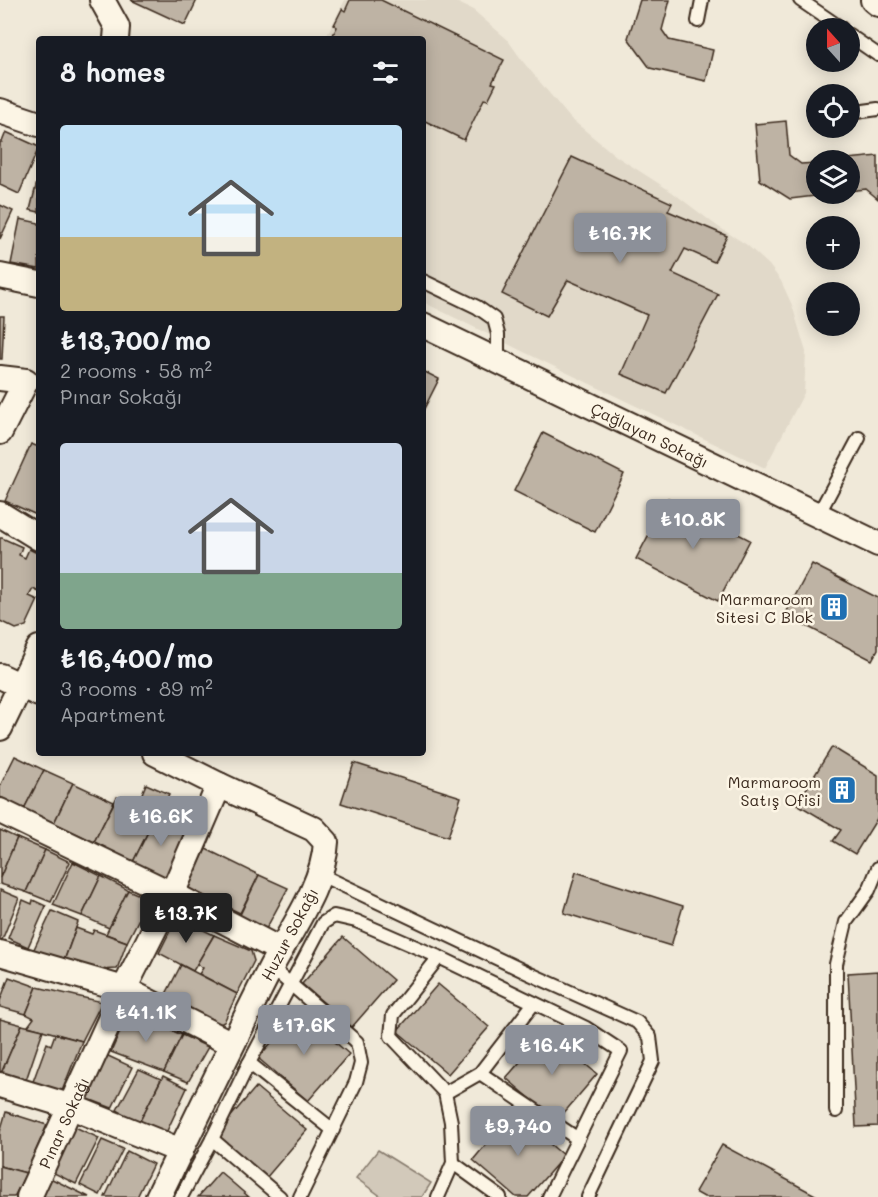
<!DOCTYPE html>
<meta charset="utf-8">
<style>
:root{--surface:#171b24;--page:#20242c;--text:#f1f3f6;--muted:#9ea1a6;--accent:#8c9099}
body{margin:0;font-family:Mali,sans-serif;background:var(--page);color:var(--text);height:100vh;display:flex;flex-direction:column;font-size:22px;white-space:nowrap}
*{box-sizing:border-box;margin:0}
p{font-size:20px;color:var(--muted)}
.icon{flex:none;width:33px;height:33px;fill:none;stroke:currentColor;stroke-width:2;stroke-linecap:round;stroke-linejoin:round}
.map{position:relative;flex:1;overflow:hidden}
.drawer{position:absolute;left:36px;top:36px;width:390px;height:720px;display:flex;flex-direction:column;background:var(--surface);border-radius:6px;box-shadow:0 3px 15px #0003}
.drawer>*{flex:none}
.needle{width:39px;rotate:339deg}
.tools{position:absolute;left:806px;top:18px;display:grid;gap:12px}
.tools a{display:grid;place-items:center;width:54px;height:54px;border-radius:50%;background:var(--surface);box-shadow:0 3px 15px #0003;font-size:30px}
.price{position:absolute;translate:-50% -51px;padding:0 14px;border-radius:6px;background:var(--accent);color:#fff;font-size:20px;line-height:39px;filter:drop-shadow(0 2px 3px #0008)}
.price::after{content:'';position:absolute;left:50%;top:36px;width:18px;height:14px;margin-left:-9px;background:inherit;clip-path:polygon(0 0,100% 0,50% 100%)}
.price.on{background:#222;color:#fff}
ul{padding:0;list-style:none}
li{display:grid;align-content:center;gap:12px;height:318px;padding:0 24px}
li span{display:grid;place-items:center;height:186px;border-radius:6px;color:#555}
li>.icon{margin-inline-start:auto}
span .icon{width:108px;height:108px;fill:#fffc;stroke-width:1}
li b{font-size:26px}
h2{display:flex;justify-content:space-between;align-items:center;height:72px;padding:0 24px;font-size:26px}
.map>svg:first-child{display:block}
</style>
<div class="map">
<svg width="878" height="1197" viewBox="0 0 878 1197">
<rect width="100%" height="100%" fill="#f0e9d9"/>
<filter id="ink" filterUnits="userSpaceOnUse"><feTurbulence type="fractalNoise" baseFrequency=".0167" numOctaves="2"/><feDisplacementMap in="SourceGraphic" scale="12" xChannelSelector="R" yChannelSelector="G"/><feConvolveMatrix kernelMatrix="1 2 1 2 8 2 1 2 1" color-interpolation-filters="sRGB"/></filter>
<g filter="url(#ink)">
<polygon fill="#e1d9c9" points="345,0 452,0 473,10 507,39 524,63 570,118 616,156 672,192 717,226 747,245 769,265 781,281 792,305 806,352 804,393 765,468 528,354 423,302 423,39 325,39"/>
<polygon fill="#d2c9ba" stroke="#867a6c" stroke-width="1.5" points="378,1150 431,1183 422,1197 382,1197 356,1178"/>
<g fill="#beb3a4" stroke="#3b2a1e" stroke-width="1.5">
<polygon points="131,0 197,0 185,25"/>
<polygon points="350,0 381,0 504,60 492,83 496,84 488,100 484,99 464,140 423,120 423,39 331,39 337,27 334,25 342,9 345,11"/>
<polygon points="640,0 670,0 662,30 669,40 713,50 706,81 650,68 628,38"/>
<polygon points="786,121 789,155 801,164 816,163 816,194 832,194 790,199 760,180 755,124"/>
<polygon points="6,132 39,147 19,194 0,185 0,142 2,142"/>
<polygon points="878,156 878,199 866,189 849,191 849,160 837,160"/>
<polygon points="572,157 672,203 668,211 727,236 714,262 685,249 672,273 718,294 666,393 621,374 647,315 568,280 547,316 502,294"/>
<polygon points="39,174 39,212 30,210"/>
<polygon points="0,205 13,211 0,239"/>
<polygon points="20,219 39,223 39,269 11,264"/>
<polygon points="0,316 4,316 2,359 0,359"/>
<polygon points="423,371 439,379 423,411"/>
<polygon points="543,433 624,474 595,532 514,491"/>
<polygon points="31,444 39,447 39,516 5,501"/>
<polygon points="668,498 750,540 718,601 636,559"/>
<polygon points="0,538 2,538 22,547 19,555 25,558 29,549 39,554 39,592 33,589 29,596 38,600 26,626 16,629 0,621"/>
<polygon points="812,564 878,598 878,649 872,660 785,615"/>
<polygon points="832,747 878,775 878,817 855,854 833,841 841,830 797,804"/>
<polygon points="15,756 44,770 24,809 0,797 0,786"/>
<polygon points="354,763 461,797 448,837 341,803"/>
<polygon points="44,770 73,783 54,823 24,809"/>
<polygon points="73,783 114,802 94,842 54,823"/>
<polygon points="146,784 169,794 160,813 138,803"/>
<polygon points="117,797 156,816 133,862 94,842"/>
<polygon points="156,816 189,832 167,878 133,862"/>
<polygon points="0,830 17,838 0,878"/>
<polygon points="17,838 45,850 26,892 0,884 0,878"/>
<polygon points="206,849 259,875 240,913 187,888"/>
<polygon points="45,850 70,862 51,902 26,892"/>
<polygon points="73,862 101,876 82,916 53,905"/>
<polygon points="576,872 683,906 671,946 564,913"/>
<polygon points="259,875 288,888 266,929 239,917"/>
<polygon points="101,876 128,890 109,928 82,916"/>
<polygon points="0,890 19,898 2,940 0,940"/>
<polygon points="128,890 149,899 127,942 106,934"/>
<polygon points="23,900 32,904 33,900 46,906 28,947 8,938"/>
<polygon points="52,911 78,922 64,961 33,951"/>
<polygon points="177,917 214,935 193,971 159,953"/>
<polygon points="76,928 92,934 94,930 127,942 117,969 97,970 64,961"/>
<polygon points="214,935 251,951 254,961 237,994 199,974 203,968 197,964"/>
<polygon points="343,937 393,980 352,1027 302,984"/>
<polygon points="181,965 237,994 224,1022 218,1025 165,996"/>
<polygon points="878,971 878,1126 856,1127 848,973"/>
<polygon points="9,977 37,987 26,1014 0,1007 0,1001"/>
<polygon points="438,984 489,1027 448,1074 397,1031"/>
<polygon points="37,987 102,1002 82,1041 28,1026 34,1018 26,1014"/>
<polygon points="299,1011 349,1054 308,1101 258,1058"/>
<polygon points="129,1012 182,1035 164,1072 111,1052"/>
<polygon points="0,1019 22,1025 0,1076"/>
<polygon points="22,1025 43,1030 25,1083 0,1076"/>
<polygon points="547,1031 597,1074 557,1121 506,1078"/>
<polygon points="55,1034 82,1041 60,1096 31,1087 47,1043 51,1045"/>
<polygon points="182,1035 208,1047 188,1082 164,1072"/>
<polygon points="106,1055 132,1067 112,1108 86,1098"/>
<polygon points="139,1069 161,1079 139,1123 117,1110"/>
<polygon points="163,1076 187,1088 166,1133 139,1123"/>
<polygon points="256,1087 307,1130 266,1178 216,1134"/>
<polygon points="6,1112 47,1125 26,1173 0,1166 0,1132"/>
<polygon points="513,1112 564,1156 528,1197 516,1197 473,1160"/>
<polygon points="73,1126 99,1138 76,1184 50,1171"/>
<polygon points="102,1140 123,1149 100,1195 80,1185"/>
<polygon points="722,1145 819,1197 704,1197 695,1192"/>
<polygon points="127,1151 153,1164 137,1197 105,1197"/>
<polygon points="0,1166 26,1173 14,1197 0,1197"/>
<polygon points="220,1172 249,1197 198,1197"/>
<polygon points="50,1178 89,1197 43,1197"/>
</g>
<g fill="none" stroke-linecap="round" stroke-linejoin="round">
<g stroke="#3b2a1e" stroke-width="16">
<g id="service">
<polyline points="800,0 841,28"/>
<polyline points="698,21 702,0"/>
<polyline points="849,35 878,55"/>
<polyline points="849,113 878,109"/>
<polyline points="423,281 477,307 494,319 498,334 498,361"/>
<polyline points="818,515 859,438"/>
<polyline points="319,874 528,973 637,1022 650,1037 653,1061 588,1197"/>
<polyline points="271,967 357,1042 361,1063 356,1082 300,1197"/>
<polyline points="249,1063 333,1130"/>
<polyline points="480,1073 578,1139"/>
<polyline points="445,1093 480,1073 534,1003"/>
<polyline points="836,1111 836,964 846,922 869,890 878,868"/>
<polyline points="212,1139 280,1197"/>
<polyline points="453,1163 500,1197"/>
<polyline points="181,1197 212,1139 249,1063 323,923 334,916 356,921 439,957 586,1028 621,1051 549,1197"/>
<polyline points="438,1197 453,1163 451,1122 445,1093 391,1036 393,1015 439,957"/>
</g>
</g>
<g stroke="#3b2a1e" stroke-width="28">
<g id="minor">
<polyline points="102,0 117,27 116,39"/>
<polyline points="873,0 878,4"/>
<polyline points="0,111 39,124"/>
<polyline points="0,276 39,284"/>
<path id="s1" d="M 423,325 L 878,544"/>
<polyline points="0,378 26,381 0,432"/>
<polyline points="0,514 39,538"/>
<polyline points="0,676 39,694"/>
<polyline points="0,728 39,648"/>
<path d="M 155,753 L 219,785 L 314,829 L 326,842 C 324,886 289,932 269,971 C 231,1046 195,1121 158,1197"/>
<polyline points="0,811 172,894 280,950"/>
<polyline points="0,953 124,989 232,1044"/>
<polyline points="0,1085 69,1106 181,1151"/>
<path id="s2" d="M 29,1197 L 124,989 L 172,894 L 219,785"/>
</g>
</g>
<use href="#service" stroke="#fcf5e5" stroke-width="12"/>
<use href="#minor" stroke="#fcf5e5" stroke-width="24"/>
</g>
</g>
<defs>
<g id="building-square" transform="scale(1.5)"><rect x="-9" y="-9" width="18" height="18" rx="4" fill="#1f6fb2" stroke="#fcf5e5"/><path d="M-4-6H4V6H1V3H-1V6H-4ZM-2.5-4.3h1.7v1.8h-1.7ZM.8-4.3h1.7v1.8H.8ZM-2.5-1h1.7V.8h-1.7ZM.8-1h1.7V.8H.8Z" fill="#fff"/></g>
</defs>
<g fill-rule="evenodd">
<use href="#building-square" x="834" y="607"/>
<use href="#building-square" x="842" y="790"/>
</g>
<g text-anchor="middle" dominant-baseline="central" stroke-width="5" stroke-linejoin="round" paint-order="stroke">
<g font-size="16" fill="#3b2a1e" stroke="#fcf5e5">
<text stroke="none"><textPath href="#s1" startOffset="252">Çağlayan Sokağı</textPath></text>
<text transform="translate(289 934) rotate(-62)">Huzur Sokağı</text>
<text stroke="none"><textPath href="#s2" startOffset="82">Pınar Sokağı</textPath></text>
</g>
<g font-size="16" fill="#3b2a1e" stroke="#fcf5e5" text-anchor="end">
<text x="813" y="598">Marmaroom<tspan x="813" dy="18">Sitesi C Blok</tspan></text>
<text x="821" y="781">Marmaroom<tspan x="821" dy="18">Satış Ofisi</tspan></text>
</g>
</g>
</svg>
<div class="tools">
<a><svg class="needle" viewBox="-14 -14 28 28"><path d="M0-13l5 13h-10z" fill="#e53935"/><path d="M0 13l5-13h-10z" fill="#9ea1a6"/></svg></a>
<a><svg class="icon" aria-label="locate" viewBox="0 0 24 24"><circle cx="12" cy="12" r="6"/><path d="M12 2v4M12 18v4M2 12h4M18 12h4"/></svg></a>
<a><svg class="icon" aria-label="layers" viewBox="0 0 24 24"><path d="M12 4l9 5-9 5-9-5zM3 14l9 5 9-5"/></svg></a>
<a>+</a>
<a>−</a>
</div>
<b class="price" style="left:620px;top:264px">₺16.7K</b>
<b class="price" style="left:693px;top:550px">₺10.8K</b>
<b class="price" style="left:161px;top:847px">₺16.6K</b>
<b class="price on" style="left:186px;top:944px">₺13.7K</b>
<b class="price" style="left:146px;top:1043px">₺41.1K</b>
<b class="price" style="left:304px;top:1056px">₺17.6K</b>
<b class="price" style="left:552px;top:1076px">₺16.4K</b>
<b class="price" style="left:518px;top:1157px">₺9,740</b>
<section class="drawer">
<h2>8 homes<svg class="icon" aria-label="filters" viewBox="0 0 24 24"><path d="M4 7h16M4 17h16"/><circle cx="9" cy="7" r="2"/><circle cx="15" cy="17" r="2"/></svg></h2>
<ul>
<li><span style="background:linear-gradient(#bfe0f5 60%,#c2b280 0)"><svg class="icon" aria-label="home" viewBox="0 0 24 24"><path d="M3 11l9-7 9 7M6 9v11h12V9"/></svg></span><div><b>₺13,700/mo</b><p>2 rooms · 58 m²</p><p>Pınar Sokağı</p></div></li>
<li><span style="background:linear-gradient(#c9d6e8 70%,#7fa58c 0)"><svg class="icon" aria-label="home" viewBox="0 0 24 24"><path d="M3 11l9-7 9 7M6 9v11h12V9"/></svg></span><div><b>₺16,400/mo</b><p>3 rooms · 89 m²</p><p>Apartment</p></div></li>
</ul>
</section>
</div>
